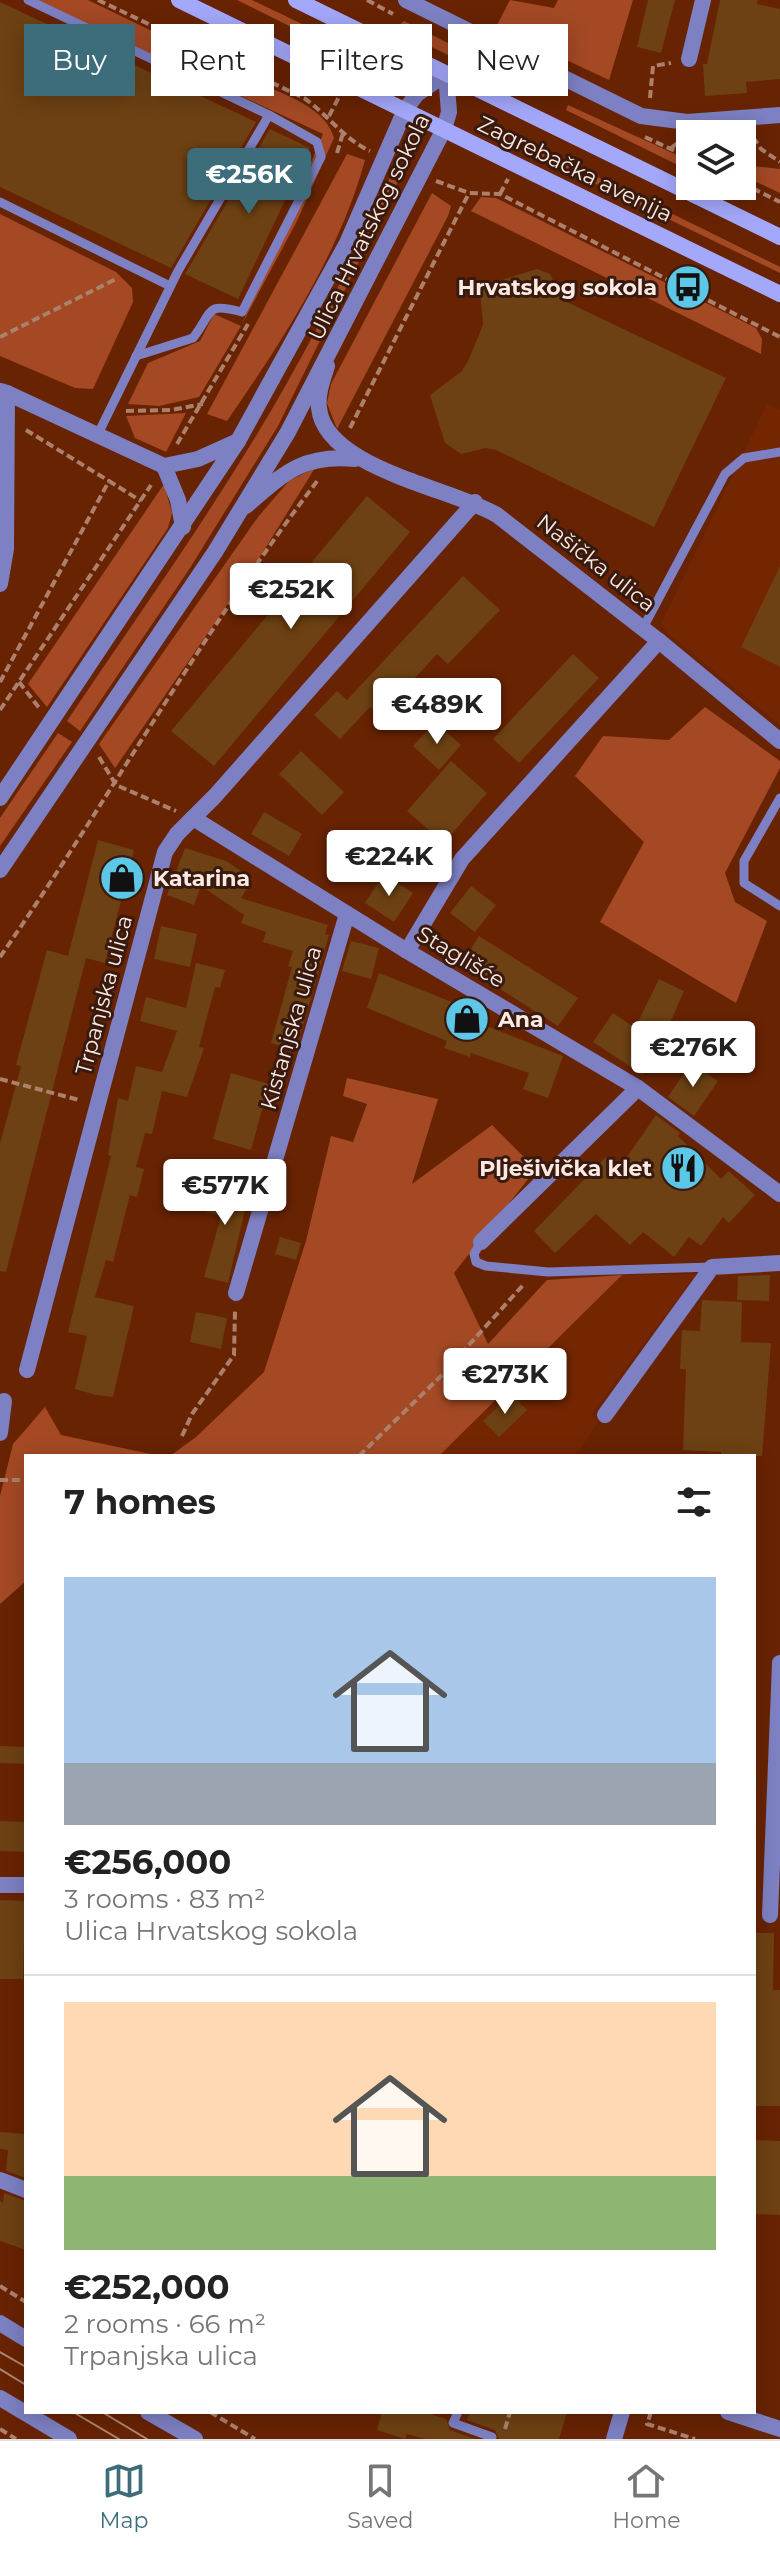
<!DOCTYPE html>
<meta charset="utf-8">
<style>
:root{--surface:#fff;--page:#f2f2f2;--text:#222;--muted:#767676;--line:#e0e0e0;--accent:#3d6c7b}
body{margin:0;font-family:Montserrat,sans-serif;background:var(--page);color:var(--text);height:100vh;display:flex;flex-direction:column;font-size:30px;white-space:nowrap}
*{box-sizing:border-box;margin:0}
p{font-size:26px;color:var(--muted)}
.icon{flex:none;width:44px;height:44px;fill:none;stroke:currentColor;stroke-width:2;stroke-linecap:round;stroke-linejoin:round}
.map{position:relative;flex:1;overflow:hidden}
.sheet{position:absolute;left:24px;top:1454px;width:732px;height:960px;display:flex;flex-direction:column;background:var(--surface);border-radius:0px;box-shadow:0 4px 20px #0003}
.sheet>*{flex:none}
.top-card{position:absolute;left:24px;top:24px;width:732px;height:72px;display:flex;gap:16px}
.fabs{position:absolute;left:676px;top:120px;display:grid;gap:16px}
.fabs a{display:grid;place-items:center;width:80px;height:80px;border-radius:0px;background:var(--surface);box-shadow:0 4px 20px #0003;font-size:40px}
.price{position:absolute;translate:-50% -68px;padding:0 18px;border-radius:8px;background:#fff;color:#222;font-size:26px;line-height:52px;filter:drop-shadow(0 2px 4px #0008)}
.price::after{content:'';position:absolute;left:50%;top:48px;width:24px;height:18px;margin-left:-12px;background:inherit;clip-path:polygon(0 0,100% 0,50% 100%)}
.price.current{background:var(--accent);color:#fff}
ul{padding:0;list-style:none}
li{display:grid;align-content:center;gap:16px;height:424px;padding:0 40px}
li+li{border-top:2px solid var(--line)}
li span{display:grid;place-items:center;height:248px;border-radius:0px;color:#555}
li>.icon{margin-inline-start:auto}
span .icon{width:144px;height:144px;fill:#fffc;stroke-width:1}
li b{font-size:34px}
h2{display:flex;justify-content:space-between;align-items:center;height:96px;padding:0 40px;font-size:34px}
.pill{padding:0 28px;border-radius:0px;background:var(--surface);box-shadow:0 4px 20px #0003;font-size:28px;line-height:72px}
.pill.current{background:var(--accent);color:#fff}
.tabs{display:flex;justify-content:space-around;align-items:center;height:112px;border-top:2px solid var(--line);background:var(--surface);font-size:22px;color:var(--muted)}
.tabs a{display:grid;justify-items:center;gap:4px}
.tabs .current{color:var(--accent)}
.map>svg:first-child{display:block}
</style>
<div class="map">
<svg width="780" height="2439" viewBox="0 0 780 2439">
<rect width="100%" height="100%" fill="#682303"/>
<g fill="#732601">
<polygon points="767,404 780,410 780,725 665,631 662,622"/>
<polygon points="696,1274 591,1415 599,1422 575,1456 439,1456 622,1275"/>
</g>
<g fill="#a44924">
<polygon points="33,0 88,0 234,71 225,90"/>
<polygon points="237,0 252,0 348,46 344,53"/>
<polygon points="510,0 554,8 558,0 633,0 609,80 496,27"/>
<polygon points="404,21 524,81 523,92 395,29"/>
<path d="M 249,79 C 277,92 325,105 334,138 L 296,223 L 242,324 L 323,134 L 241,96 Z"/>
<polygon points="568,105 690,161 690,171 566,110"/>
<polygon points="539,148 780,267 780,273 536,155"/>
<path d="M 347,154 L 365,160 C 339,255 282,341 227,421 L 207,414 Z"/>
<polygon points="742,165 780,169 780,193 742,175"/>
<path d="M 392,173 L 401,176 L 278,426 L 190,568 L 80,731 L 67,721 C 140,612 218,504 283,390 C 323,320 359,247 392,173 Z"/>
<polygon points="432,193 451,206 448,216 337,429 327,403 331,384"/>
<polygon points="481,197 496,198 756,328 762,339 761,354 471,211"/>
<polygon points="0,214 116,272 132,288 133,302 93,389 75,388 0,356"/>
<polygon points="214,314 241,326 199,397 159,406 128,404 148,363 200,341"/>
<polygon points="186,413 166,452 135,438 126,416"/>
<polygon points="315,468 256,563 115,768 99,744 258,517 289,481"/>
<polygon points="164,484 172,513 168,528 47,707 28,684"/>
<polygon points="705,707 780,761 780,768 725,873 735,902 767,921 736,1003 600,922 644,842 575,776 603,736 669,740"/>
<polygon points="58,733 72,742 0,846 0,818"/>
<polygon points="347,1078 438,1099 412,1184 492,1125 536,1169 454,1273 488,1344 547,1280 622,1275 439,1456 170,1456 196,1437 264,1372 306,1241 331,1136 353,1142 367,1104 343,1096"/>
<polygon points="45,1407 61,1435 160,1456 26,1456 26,1581 0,1604 0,1496 13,1444"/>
</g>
<g fill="#6d4113">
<polygon points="648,0 675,0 661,53 637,47"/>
<polygon points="720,0 758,0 757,4 780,9 780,79 746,82 747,93 705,96 703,64 707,64"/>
<polygon points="0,2 256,122 171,268 0,187"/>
<polygon points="270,129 310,148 238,299 185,274"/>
<polygon points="537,269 550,274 562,299 569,303 726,378 654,527 496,450 486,448 461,454 445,443 430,395 462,371 468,361 483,325 480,291 486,285"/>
<polygon points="367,496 410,532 214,766 171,731"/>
<polygon points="780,566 780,667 741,647"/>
<polygon points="463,576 500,610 448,664 437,654 380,716 370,707 340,739 314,715 337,691 347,700"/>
<polygon points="573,654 599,678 519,763 493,739"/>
<polygon points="435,722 461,745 439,770 413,746"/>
<polygon points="301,751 344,792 322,815 279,774"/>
<polygon points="451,761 487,793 444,843 407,811"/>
<polygon points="264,812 302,834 289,856 251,834"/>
<polygon points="98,840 134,850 105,963 86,958 6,1272 0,1271 0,1144 21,1066 16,1065 47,950 68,956"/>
<polygon points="185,848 226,861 253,879 241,898 328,925 325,934 329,935 296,1050 271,1043 292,967 288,966 293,951 263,942 266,932 241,923 244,915 201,886 194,905 167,895"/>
<polygon points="388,877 413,893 394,922 365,903 381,878 385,881"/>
<polygon points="471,886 496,905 475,932 450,913"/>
<polygon points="161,926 197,934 190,967 154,959"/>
<polygon points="479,936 578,998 558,1026 461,964"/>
<polygon points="351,941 379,948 371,979 342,971"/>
<polygon points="196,963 225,970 220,988 215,987 199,1047 204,1048 187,1097 162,1091 152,1134 145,1133 136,1167 144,1169 137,1197 130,1195 113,1262 106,1260 95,1297 134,1306 113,1397 96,1395 75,1389 87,1336 68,1332 111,1156 108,1155 118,1098 128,1101 136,1066 162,1072 177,1031 140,1021 146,997 186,1008"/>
<polygon points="379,973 459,1005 458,1009 483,1019 481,1024 563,1056 548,1098 523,1089 529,1073 471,1053 470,1057 444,1048 447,1041 367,1008"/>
<polygon points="659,979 684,991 656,1055 643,1075 593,1042 613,1013 635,1028"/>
<polygon points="691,1063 718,1081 694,1116 668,1097"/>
<polygon points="231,1073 269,1084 251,1150 213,1139"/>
<polygon points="656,1115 680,1133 678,1136 721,1179 729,1171 755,1195 729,1223 723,1217 701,1246 689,1237 674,1257 643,1232 630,1245 596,1214 555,1253 534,1231 606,1157 620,1167"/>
<polygon points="226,1181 250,1188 228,1283 204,1277 221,1216 198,1209 205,1186 223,1191"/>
<polygon points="280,1237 301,1243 296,1260 275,1254"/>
<polygon points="770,1275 769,1301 737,1300 738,1276"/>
<polygon points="702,1300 742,1302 741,1342 771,1343 762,1456 721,1456 721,1452 683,1450 686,1369 680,1369 682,1330 700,1331"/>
<polygon points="196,1312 227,1318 221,1349 190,1342"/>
<polygon points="511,1394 527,1410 499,1437 483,1421"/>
<polygon points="0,1746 26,1747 26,1764 0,1763"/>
<polygon points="0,1821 26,1822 26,1852 0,1851"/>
<polygon points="0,1900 25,1901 23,1979 0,1979"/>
<polygon points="754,1933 774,1933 773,1990 780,1990 780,2106 754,2106"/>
<polygon points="0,2132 26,2134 26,2178 6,2171 8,2150 0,2149"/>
<polygon points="754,2140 780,2141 780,2215 754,2214"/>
<polygon points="4,2193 26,2201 26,2250 0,2241 0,2201 3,2203"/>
<polygon points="382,2412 424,2412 446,2419 450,2430 475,2439 425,2439 407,2434 405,2439 377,2430"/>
<polygon points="470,2412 567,2412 559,2439 499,2439 495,2430 467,2420"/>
</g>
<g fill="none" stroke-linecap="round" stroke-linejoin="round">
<g stroke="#ad806c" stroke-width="4" stroke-dasharray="8 4" stroke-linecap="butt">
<path d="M 98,0 L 304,98 C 328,115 344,139 370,151"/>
<polyline points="367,0 393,14"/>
<polyline points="353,68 362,50"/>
<polyline points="650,98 653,66 671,63"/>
<polyline points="329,116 339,97"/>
<polyline points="645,137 690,158"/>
<polyline points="753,137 761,149 780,162"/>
<polyline points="671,148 679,142 690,147"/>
<polyline points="337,153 343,133"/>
<polyline points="436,181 469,193 500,194 780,337"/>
<polyline points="742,183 780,202"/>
<polyline points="500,194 508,179"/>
<polyline points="0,337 118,278"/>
<polyline points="126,411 171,410 203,404"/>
<polyline points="350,428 469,193"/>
<polyline points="26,430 109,481"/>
<polyline points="177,444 248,324"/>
<polyline points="0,682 109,481 141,501"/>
<polyline points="19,682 40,709"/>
<polyline points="0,710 151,485"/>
<polyline points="99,757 116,785 176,811"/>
<path d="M 0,957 C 109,800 202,632 318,480"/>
<polyline points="0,1079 79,1100"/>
<polyline points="182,1436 192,1414 234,1355 235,1311"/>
<polyline points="359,1456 440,1377 524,1284"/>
<polyline points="0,1480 26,1480"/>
<polyline points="0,2286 26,2302"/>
<polyline points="210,2412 255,2439"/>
<polyline points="651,2412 647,2424 695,2439"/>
<polyline points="0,2429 16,2439"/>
<polyline points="505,2429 510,2412"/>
</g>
<g stroke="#7d80c2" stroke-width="9">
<path d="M 28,0 L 269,115 L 317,142 L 321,157 L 242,312 C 204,302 214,311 193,338 L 136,356"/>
<polyline points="0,202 170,286"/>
<polyline points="98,434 178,271 269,115"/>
<polyline points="643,628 725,474 744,458 780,452"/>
<polyline points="780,798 744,861 744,883 780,906"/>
<polyline points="481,1242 474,1254 476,1262 486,1266 548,1272 712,1267"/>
<polyline points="458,2412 453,2423 492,2437"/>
</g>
<g stroke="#7d80c2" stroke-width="16">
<polyline points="406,0 641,116 687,122 780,115"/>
<polyline points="689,59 703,0"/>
<path d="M 327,366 C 323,379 317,394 319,408 C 325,468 451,488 497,515 L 659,641 L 780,741"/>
<polyline points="7,393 164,466 198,459 238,441"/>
<polyline points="164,466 178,500 183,527"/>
<path d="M 246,506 C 284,473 303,454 355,459"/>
<polyline points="0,584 6,549 7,393 1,391"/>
<polyline points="193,818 407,951 638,1088 780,1194"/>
<polyline points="407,951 462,859 659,641"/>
<polyline points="481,1242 638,1088"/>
<polyline points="236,1293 347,914"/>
<polyline points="27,1370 165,852 177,834 215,796 475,502"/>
<polyline points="605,1415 712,1267 780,1263"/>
<polyline points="0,1433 4,1401"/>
<polyline points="0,1885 26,1885"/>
<polyline points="770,1915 780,1663"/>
<polyline points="0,2180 26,2190"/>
<polyline points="728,2412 780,2429"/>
<polyline points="614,2439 622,2412"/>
</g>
<g stroke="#7d80c2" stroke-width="16">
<polyline points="0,798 238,441 347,243 405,110 417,94 446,74 449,112 444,129 288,432 215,552 0,870"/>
<polyline points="0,2323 26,2339"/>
<polyline points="0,2398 69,2439"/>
<polyline points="148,2412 195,2439"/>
</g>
<g stroke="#a4a8fb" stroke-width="16">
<polyline points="179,0 780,294"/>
<polyline points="296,0 780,237"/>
</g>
<g stroke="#b18572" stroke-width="2">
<polyline points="0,2352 26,2367"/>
<polyline points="0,2369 26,2385"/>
<polyline points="73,2412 119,2439"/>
<polyline points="102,2412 147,2439"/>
</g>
</g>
<defs>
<g id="bus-disc" transform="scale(2.3)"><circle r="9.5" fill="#5dc7e8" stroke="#381a0e"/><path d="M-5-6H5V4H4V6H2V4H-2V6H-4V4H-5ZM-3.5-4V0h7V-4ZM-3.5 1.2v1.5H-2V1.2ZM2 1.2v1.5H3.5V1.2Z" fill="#111"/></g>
<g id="shop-disc" transform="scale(2.3)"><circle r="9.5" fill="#5dc7e8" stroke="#381a0e"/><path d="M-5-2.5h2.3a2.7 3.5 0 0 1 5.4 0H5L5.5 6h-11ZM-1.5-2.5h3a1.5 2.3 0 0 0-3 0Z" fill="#111"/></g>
<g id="restaurant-disc" transform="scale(2.3)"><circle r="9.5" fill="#5dc7e8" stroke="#381a0e"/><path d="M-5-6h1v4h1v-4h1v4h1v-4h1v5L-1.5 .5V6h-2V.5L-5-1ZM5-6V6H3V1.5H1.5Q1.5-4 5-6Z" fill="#111"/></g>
</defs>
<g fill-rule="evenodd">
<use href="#bus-disc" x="688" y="287"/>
<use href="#shop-disc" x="122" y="878"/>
<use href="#shop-disc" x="467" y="1019"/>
<use href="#restaurant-disc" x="683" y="1168"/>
</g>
<g text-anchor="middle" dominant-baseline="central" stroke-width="6" stroke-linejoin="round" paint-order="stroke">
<g font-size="22" fill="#fbe9e3" stroke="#381a0e">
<text transform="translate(575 169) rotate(26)">Zagrebačka avenija</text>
<text transform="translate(369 227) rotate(-64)">Ulica Hrvatskog sokola</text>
<text transform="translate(596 563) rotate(38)">Našička ulica</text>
<text transform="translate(461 957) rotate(31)">Staglišće</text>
<text transform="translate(104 995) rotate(-75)">Trpanjska ulica</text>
<text transform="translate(291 1028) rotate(-74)">Kistanjska ulica</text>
</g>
<g font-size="22" font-weight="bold" fill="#fbe9e3" stroke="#381a0e" text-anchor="end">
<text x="657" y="287">Hrvatskog sokola</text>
<text x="153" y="878" text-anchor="start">Katarina</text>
<text x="498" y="1019" text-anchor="start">Ana</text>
<text x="652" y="1168">Plješivička klet</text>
</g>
</g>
</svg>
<div class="fabs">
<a><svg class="icon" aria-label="layers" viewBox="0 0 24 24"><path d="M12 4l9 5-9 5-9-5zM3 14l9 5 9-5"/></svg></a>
</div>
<b class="price current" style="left:249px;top:216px">€256K</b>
<b class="price" style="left:291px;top:631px">€252K</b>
<b class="price" style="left:437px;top:746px">€489K</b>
<b class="price" style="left:389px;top:898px">€224K</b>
<b class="price" style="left:693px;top:1089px">€276K</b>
<b class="price" style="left:225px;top:1227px">€577K</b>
<b class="price" style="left:505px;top:1416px">€273K</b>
<div class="top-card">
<a class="pill current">Buy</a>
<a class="pill">Rent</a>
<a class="pill">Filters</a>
<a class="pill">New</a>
</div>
<section class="sheet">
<h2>7 homes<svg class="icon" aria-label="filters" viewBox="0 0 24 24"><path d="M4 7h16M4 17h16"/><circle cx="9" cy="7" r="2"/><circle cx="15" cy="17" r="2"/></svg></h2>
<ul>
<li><span style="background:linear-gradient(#a9c7e8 75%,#9aa5b1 0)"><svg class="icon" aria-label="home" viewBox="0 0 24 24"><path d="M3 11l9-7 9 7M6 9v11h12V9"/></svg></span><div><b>€256,000</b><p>3 rooms · 83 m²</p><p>Ulica Hrvatskog sokola</p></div></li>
<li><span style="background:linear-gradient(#ffd9b3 70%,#8fb573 0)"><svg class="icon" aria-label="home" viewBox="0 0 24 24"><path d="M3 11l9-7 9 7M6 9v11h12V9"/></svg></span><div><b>€252,000</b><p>2 rooms · 66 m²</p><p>Trpanjska ulica</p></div></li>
</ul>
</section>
</div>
<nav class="tabs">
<a class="current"><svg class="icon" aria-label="map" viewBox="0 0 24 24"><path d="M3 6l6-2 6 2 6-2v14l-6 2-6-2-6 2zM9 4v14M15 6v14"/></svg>Map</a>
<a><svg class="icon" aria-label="saved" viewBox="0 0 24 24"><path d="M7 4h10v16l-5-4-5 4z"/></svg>Saved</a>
<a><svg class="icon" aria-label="home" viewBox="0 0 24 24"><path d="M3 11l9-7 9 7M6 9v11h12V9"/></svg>Home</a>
</nav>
